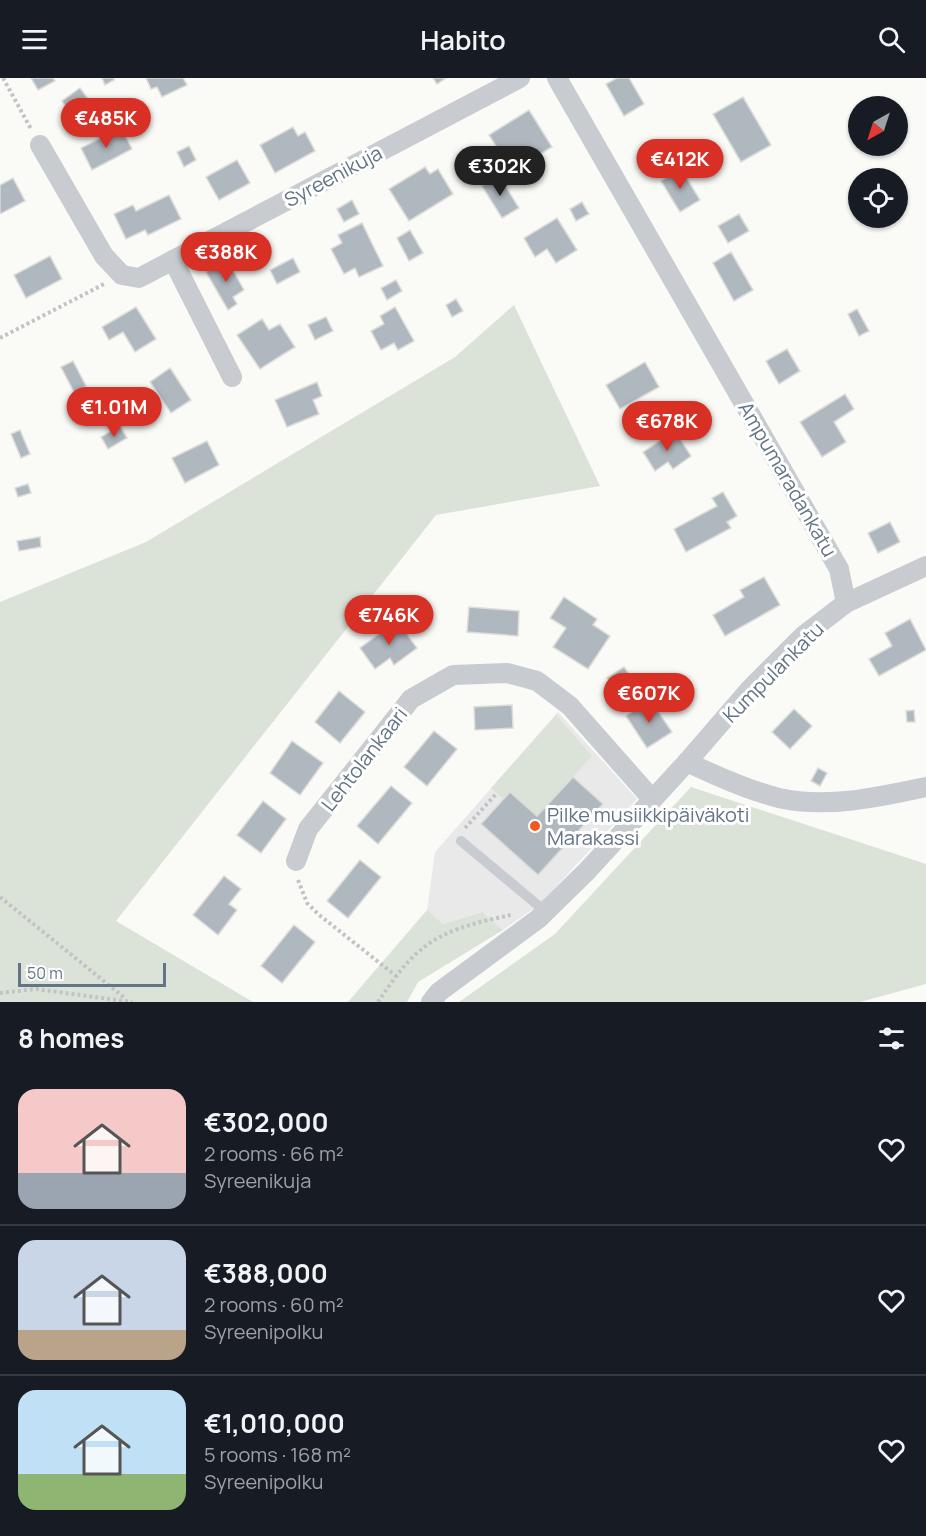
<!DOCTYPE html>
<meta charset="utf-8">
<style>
:root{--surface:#171b24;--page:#242831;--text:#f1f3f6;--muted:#9ea1a6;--line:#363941;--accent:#d93025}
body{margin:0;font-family:Manrope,sans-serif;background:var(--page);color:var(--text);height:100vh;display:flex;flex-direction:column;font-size:22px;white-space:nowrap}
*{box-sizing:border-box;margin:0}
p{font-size:20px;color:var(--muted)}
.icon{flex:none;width:33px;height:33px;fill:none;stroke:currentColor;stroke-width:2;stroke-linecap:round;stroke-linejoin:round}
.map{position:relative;height:924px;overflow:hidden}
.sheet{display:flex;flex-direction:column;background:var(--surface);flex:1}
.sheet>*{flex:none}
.needle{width:39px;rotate:219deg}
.fabs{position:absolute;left:848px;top:18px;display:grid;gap:12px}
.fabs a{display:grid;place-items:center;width:60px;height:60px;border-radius:50%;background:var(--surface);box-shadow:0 2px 4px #0004;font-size:30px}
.scale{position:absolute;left:18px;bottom:15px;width:148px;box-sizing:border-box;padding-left:6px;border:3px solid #627485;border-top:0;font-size:16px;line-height:21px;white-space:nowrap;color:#627485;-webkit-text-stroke:4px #fff;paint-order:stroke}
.price{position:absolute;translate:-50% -51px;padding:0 14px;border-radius:21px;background:var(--accent);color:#fff;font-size:20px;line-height:39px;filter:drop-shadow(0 2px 3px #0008)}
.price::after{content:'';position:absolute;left:50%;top:36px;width:18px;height:14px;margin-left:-9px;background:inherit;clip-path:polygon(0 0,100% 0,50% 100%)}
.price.selected{background:#222;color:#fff}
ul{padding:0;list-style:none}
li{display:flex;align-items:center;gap:18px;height:150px;padding:0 18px}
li+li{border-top:2px solid var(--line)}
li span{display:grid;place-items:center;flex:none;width:168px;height:120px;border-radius:18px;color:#555}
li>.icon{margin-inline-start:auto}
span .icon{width:72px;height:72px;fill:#fffc;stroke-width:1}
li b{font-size:26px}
h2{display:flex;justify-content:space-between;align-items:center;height:72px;padding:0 18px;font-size:26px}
header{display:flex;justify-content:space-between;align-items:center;height:78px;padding:0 18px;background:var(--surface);font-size:27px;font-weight:600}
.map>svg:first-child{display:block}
</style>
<header><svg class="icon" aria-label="menu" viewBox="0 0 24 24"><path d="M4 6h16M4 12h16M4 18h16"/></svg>Habito<svg class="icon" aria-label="search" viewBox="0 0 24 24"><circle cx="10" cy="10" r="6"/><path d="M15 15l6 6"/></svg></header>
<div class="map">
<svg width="926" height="924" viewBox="0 0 926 924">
<rect width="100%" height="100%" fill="#fafaf7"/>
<polygon fill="#e8e9e8" points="558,634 637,721 540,826 503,852 482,834 443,846 427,832 435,774"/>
<g fill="#dbe2d8">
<polygon points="514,227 600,408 436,437 116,843 253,924 0,924 0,524 146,464 455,279"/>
<polygon points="556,637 592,678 537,738 510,714 503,721 491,710"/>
<polygon points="691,709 926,786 926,906 860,924 459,924 555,856"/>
<polygon points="427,832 443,846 482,834 503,852 418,904 407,924 348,924"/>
</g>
<g fill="#b0b8bf" stroke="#dcdcd9" stroke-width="1.5">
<polygon points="31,0 53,0 55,3 38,12"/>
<polygon points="102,0 114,0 114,2 105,7"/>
<polygon points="146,0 183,0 187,7 162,19 157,9 151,11"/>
<polygon points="433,0 446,0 437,6"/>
<polygon points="617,0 629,0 644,26 624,38 606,6"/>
<polygon points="80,10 91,25 72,38 62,23"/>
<polygon points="743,19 771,67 741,84 713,36"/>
<polygon points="529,32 552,69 512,93 489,57"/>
<polygon points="293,49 298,58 305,54 315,73 275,95 260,67"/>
<polygon points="121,50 132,71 92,92 81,70"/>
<polygon points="670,63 680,81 655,95 645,77"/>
<polygon points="189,68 196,82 184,89 177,74"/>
<polygon points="237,82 250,105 219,122 206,99"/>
<polygon points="425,89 430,96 438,91 453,116 409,143 389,111"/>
<polygon points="681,91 700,122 680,134 661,103"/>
<polygon points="499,98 519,130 502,140 482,108"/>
<polygon points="13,100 25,123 0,136 0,107"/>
<polygon points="169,117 181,141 148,157 145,152 126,161 114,136 133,127 136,133"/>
<polygon points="352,122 359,136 344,144 337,131"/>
<polygon points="582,124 589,136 576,143 570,131"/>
<polygon points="739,136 749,153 728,165 718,148"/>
<polygon points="557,140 577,172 556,185 547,171 535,179 524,160"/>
<polygon points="362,145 383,188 359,199 355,190 344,196 331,171 342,165 338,157"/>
<polygon points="410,152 423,175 409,183 397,160"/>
<polygon points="731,174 753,212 734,223 713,185"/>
<polygon points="50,178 62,201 26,220 14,197"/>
<polygon points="293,180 300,194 277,206 270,192"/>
<polygon points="227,182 244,212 233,219 237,226 228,232 206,194"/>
<polygon points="396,202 402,213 387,222 381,210"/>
<polygon points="456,221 463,233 452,239 446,227"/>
<polygon points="136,229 156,261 135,274 123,254 109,262 102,249"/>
<polygon points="395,229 414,263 398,272 394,265 381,272 371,253 384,246 380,238"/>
<polygon points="857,231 869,253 859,258 848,236"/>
<polygon points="326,239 333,253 315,262 308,247"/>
<polygon points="262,241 269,252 280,246 295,269 260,291 237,257"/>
<polygon points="787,271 800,293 779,306 766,283"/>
<polygon points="73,283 86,308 74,314 61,289"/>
<polygon points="645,284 659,309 620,331 606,307"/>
<polygon points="170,290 191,322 171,335 150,304"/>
<polygon points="317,304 322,318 313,322 319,336 287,349 275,322"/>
<polygon points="845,316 854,331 834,344 846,364 822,379 800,344"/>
<polygon points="695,342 703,354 691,362 683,351"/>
<polygon points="120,348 127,360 108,371 101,359"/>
<polygon points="20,352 30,376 21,380 11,356"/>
<polygon points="675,353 691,378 673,391 668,384 655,393 643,374"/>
<polygon points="207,363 219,387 185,405 172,380"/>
<polygon points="28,406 31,415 18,419 15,410"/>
<polygon points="723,414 737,438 727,444 731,450 686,474 674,451 717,428 712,420"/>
<polygon points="890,444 900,464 878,475 868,455"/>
<polygon points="40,459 41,469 19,473 17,463"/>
<polygon points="764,499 780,527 725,558 713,537 744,519 740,512"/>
<polygon points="564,519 597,541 593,547 610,558 588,591 553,569 566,550 550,540"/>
<polygon points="469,529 519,533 518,558 467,554"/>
<polygon points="910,541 926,572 879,598 869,581 892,568 885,555"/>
<polygon points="397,543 417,570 394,587 390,580 375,591 360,570"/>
<polygon points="624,589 631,599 614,610 607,600"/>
<polygon points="339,613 365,634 340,665 315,644"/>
<polygon points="650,622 672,654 647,670 626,638"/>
<polygon points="512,627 513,650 475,652 474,629"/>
<polygon points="794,631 812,648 790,671 772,654"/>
<polygon points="914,632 915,644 907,644 906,633"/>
<polygon points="434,653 457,671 427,708 404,689"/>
<polygon points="292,663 323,685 300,717 270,695"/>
<polygon points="818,690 827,695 820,708 811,703"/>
<polygon points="573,699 603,726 538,797 481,746 510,714 537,738"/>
<polygon points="391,708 412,725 378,766 357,748"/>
<polygon points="263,723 286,741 261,775 237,757"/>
<polygon points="360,782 381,799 348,840 327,823"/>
<polygon points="224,798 241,811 229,826 237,832 218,857 193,837"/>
<polygon points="294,847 315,864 282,905 261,888"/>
</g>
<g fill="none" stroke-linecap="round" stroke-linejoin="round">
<g stroke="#c1c4c6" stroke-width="4" stroke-dasharray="3 3" stroke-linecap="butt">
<polyline points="3,0 31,51"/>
<polyline points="0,260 106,205"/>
<polyline points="465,750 497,715"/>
<polyline points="298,802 307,825 318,836 396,898"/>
<polyline points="0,819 126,921"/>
<polyline points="0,915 36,911 132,924"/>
<path d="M 378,924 C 391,905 405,884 423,870 C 446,851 482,843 511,837"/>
</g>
<polyline stroke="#c8ccd0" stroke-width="10" points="461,763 546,834"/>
<g stroke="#c8ccd0" stroke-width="20">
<polyline points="557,0 839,491 846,525"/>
<polyline points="40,67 104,178 122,197 139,200 520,0"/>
<polyline points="173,182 232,299"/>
<path d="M 687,684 C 716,698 747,712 779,720 C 826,731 880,719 926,709"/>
<polyline points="296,783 308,751 411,621 453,597 507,595 537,603 570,628 652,721"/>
<polyline points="431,924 439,914 538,841 587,793 687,684 750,611 803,558 846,525 926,488"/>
</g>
</g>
<circle fill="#f4581d" stroke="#fff" stroke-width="2" cx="535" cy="748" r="6"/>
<g text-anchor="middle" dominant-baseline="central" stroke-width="6" stroke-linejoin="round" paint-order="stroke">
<g font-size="20" fill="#627485" stroke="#fff">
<text transform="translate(333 98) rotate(-28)">Syreenikuja</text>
<text transform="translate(788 401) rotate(60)">Ampumaradankatu</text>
<text transform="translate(773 594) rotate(-45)">Kumpulankatu</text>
<text transform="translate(364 681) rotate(-52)">Lehtolankaari</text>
</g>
<g font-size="20" fill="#627485" stroke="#fff" text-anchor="start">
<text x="547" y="736">Pilke musiikkipäiväkoti<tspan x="547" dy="23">Marakassi</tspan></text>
</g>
</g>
</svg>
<div class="fabs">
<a><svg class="needle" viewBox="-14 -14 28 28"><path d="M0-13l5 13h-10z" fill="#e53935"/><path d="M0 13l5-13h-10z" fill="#9ea1a6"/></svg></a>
<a><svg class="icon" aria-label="locate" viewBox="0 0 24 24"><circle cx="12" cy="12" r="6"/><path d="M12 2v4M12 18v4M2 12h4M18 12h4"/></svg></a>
</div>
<div class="scale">50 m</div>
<b class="price" style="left:106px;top:71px">€485K</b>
<b class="price" style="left:680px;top:112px">€412K</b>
<b class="price selected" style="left:500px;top:119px">€302K</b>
<b class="price" style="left:226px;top:205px">€388K</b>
<b class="price" style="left:114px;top:360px">€1.01M</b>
<b class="price" style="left:667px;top:374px">€678K</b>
<b class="price" style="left:389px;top:568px">€746K</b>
<b class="price" style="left:649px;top:646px">€607K</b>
</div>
<section class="sheet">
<h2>8 homes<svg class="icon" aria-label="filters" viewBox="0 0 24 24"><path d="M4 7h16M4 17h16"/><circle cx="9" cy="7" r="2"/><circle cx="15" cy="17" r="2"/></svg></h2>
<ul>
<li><span style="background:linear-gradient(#f6c9c9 70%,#9aa5b1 0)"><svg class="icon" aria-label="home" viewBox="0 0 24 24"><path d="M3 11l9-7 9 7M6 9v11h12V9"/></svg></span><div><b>€302,000</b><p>2 rooms · 66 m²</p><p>Syreenikuja</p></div><svg class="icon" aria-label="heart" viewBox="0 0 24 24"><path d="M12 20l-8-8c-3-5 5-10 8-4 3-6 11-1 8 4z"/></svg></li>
<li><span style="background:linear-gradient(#c9d6e8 75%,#b9a48a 0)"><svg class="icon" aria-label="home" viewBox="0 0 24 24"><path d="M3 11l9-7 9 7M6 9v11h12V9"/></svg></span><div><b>€388,000</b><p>2 rooms · 60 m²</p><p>Syreenipolku</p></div><svg class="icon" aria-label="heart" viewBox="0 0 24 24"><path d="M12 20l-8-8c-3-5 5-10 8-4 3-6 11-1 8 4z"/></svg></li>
<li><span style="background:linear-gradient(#bfe0f5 70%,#8fb573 0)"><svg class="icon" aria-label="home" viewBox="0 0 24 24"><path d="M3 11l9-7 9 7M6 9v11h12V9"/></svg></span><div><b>€1,010,000</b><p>5 rooms · 168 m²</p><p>Syreenipolku</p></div><svg class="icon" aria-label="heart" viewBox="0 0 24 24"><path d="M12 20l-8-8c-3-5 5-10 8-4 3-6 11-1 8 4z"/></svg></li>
</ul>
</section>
